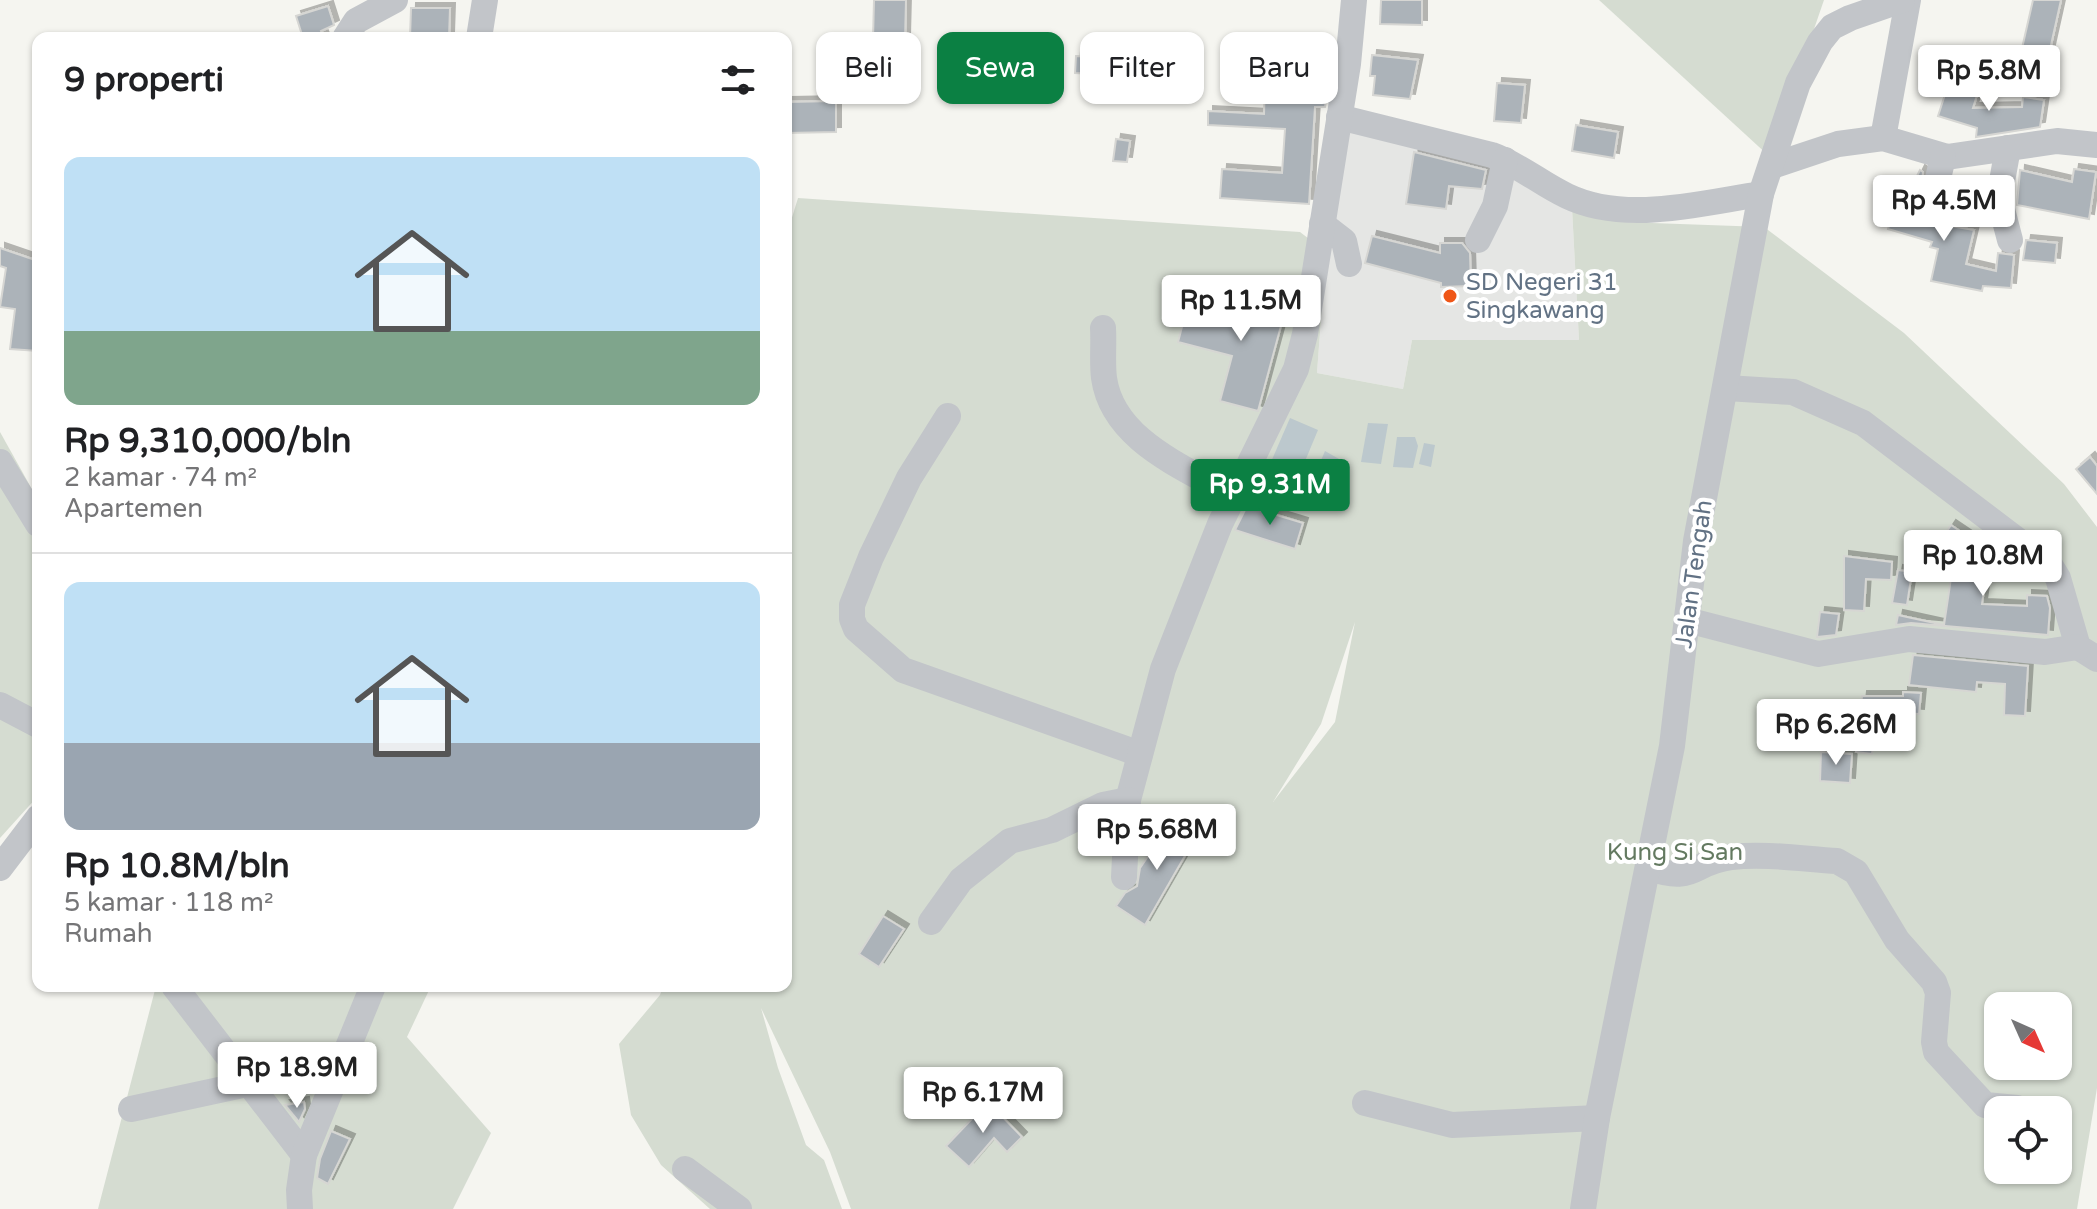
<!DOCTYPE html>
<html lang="id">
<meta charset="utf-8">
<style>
:root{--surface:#fff;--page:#f6f6f6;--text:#202124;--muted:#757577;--line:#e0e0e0;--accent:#0b8043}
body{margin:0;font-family:"Varela Round",sans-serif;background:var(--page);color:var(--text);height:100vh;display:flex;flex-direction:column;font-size:30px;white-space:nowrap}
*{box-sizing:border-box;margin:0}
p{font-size:26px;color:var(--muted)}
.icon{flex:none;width:44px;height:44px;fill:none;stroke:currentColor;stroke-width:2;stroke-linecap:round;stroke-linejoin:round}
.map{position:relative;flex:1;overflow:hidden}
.sheet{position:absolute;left:32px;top:32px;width:760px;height:960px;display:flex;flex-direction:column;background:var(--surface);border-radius:16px;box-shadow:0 2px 6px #0004}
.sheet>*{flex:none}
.hud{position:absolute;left:816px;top:32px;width:760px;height:72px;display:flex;gap:16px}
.needle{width:52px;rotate:135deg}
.controls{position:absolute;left:1984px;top:992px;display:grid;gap:16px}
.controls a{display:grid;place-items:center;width:88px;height:88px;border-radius:16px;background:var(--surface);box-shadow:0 2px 6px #0004;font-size:40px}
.price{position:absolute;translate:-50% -68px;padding:0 18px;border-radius:8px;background:#fff;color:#222;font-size:26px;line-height:52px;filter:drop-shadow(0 2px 4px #0008)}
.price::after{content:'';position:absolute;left:50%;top:48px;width:24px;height:18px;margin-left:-12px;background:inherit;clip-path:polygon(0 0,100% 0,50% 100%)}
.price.active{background:var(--accent);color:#fff}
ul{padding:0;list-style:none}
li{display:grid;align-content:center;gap:16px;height:424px;padding:0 32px}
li+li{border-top:2px solid var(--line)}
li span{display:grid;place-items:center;height:248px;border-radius:16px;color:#555}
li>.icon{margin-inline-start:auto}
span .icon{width:144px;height:144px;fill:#fffc;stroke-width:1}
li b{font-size:34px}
h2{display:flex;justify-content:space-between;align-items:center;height:96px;padding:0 32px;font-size:34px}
.tag{padding:0 28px;border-radius:16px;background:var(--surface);box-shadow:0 2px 6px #0004;font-size:28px;line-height:72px}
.tag.active{background:var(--accent);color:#fff}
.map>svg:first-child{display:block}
</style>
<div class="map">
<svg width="2097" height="1209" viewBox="0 0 2097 1209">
<defs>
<filter id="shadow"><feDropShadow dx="5" dy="-5" stdDeviation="0" flood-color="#0004"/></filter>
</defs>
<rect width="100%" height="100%" fill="#f5f5f0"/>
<polygon fill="#e5e6e4" points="1350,127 1496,156 1572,208 1579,340 1412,340 1403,389 1317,373 1326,252"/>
<g fill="#d5dcd1" fill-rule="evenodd">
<polygon points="1599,0 1824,0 1770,157"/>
<path d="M 798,198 L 1300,232 L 1326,252 L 1317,373 L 1403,389 L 1412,340 L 1579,340 L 1572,208 L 1624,222 L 1764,227 L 1904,333 L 2064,484 L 2097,527 L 2097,1088 L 2077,1209 L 851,1209 L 830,1152 L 761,1008 L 778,1068 L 806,1145 L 824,1160 L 842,1209 L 710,1209 L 661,1165 L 631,1115 L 619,1044 L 660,995 L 663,986 L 786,986 L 786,237 ZM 1355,622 L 1335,722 L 1273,802 L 1321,724 ZM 1998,1006 L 2058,1006 L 2058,1066 L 1998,1066 ZM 1998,1110 L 2058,1110 L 2058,1170 L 1998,1170 Z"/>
<polygon points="0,432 38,500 38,796 0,838"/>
<polygon points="156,986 431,986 407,1037 491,1133 453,1209 98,1209"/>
</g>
<g fill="#bcc8cd">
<polygon points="1290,418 1318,430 1293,490 1264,478"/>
<polygon points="1368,423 1388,424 1381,464 1361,462"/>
<polygon points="1397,437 1415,437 1418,446 1413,468 1393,467"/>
<polygon points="1424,443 1435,445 1431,467 1419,464"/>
<polygon points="1325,451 1339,459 1331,507 1304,501"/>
</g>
<g fill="#acb3b9" stroke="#d6d6d3" stroke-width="2" filter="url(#shadow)">
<polygon points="874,0 906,0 905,40 873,39"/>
<polygon points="1381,0 1422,0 1422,25 1380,24"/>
<polygon points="2033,0 2061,0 2047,63 2020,57"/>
<polygon points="328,6 334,25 321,31 324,38 303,38 296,16"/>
<polygon points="411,8 450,8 449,38 410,38"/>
<polygon points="1372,55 1418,60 1410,99 1373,95 1375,76 1370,76"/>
<polygon points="1076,56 1115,58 1114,75 1075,73"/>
<polygon points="1265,82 1329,83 1325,107 1315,107 1309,204 1220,198 1222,169 1282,173 1285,129 1208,125 1208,111 1264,114"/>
<polygon points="1949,82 1978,92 1973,108 2022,107 2023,97 2044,100 2040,127 1976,137 1977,128 1938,116"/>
<polygon points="1497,83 1525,85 1521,123 1494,121"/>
<polygon points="836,101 836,132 786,133 786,102"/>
<polygon points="1576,125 1618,132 1614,158 1572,151"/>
<polygon points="1116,139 1130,141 1127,162 1113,161"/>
<polygon points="1414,152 1486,170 1482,189 1449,186 1446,209 1406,204"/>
<polygon points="2074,169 2096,172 2089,219 2017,205 2020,170 2072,182"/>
<polygon points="1920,170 1923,172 1920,206 1926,218 1933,223 1974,230 1966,264 1996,271 1998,253 2014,255 2011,288 1983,286 1982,291 1931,281 1938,249 1930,247 1932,242 1888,229 1895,208 1881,202 1889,183 1909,192"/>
<polygon points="1372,236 1440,253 1440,243 1462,243 1470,253 1471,286 1441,287 1441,283 1365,263"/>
<polygon points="2026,240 2057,243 2055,263 2023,260"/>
<polygon points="0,248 38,261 38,351 10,349 15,309 0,307 6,268 0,266"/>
<polygon points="1250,286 1289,296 1258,411 1220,401 1232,356 1178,342 1187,308 1241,321"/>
<polygon points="2090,457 2097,466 2097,494 2076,469"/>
<polygon points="1247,506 1303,523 1295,549 1235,530"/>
<polygon points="1951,525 1982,546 1960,579 1985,583 1982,604 2027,606 2027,595 2047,596 2050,608 2048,635 1911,623 1896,625 1898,615 1944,625 1954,558 1937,546"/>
<polygon points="1844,556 1892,562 1891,580 1866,579 1864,611 1844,610"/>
<polygon points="1898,570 1912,572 1907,605 1892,603"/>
<polygon points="1820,612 1839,614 1836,635 1817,637"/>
<polygon points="1913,655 2028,666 2025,716 2004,715 2005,684 1977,682 1976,692 1909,685"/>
<polygon points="1903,692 1921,693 1919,714 1878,711 1872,754 1856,752 1862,696 1903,696"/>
<polygon points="1821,752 1852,754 1850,783 1820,781"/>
<polygon points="1173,820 1197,835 1145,925 1116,906 1125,893 1137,886 1140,868"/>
<polygon points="883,916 904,929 879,967 859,954"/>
<polygon points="304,1102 305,1109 299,1122 285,1105"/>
<polygon points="988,1102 1022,1137 1007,1152 994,1138 969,1167 946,1146"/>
<polygon points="331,1131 350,1139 328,1184 317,1178 320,1159"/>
</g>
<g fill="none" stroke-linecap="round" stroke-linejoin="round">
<g stroke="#c2c5c9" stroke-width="26">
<polyline points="345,38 356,21 395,0"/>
<polyline points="479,38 485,0"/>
<path d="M 1339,117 L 1492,155 C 1520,165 1541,184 1567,196 C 1625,224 1701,203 1761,194"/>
<polyline points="1883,138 1908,0"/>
<polyline points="2008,148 1999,198 2010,240"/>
<polyline points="1772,166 1838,144 1883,138 1947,157 2057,141 2097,145"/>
<polyline points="1939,208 1937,183 1943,157"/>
<polyline points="1322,224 1344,241 1349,264"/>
<polyline points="1478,240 1495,206 1505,160"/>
<path d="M 1103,328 C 1104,344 1102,362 1104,378 C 1113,441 1185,467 1233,496"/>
<polyline points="1726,388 1793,392 1863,423 2050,565 2058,578 2078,647 2097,659"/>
<polyline points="948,416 909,478 871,557 852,605 852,619 856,629 903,670 1140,754"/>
<polyline points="0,462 38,524"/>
<polyline points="1687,620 1818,654 1909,639 2045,652 2078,647"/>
<polyline points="0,705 38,725"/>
<polyline points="0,868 38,818"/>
<path d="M 1648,868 C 1697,884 1691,862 1731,857 C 1765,853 1803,859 1837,861 L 1856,872 L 1897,940 L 1934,982 L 1938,993 L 1934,1042 L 1936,1052 L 1985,1105 L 2017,1108"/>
<polyline points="1124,877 1128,800 1163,669 1220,524 1296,369 1305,334 1348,64 1354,0"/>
<polyline points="931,922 961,880 1010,841 1052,830 1103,805 1128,800"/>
<polyline points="174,986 304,1155"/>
<polyline points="1365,1103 1452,1125 1597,1118"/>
<polyline points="131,1109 247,1084"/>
<polyline points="685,1169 739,1209"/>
<polyline points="300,1209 299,1190 304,1155 373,986"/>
<polyline points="1583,1209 1597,1118 1672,746 1696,541 1761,194 1798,83 1820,42 1832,27 1850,18 1902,0"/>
</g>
</g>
<circle fill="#ef5617" stroke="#fff" stroke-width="3" cx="1450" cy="296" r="8"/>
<g text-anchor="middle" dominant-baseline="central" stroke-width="8" stroke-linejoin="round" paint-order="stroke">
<g font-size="24" fill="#627284" stroke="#fff" text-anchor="start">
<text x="1466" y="282">SD Negeri 31<tspan x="1466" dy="28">Singkawang</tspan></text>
</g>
<g font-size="24" fill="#627284" stroke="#fff">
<text transform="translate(1694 574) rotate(-82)">Jalan Tengah</text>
</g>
<g font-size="24" fill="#647a61" stroke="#fff">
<text x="1675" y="852">Kung Si San</text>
</g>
</g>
</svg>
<div class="controls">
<a><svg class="needle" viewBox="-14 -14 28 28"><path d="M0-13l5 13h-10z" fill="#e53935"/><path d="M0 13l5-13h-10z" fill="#757577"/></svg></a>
<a><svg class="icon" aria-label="locate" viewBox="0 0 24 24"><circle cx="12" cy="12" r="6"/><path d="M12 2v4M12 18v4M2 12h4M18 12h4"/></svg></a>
</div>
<b class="price" style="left:1989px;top:113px">Rp 5.8M</b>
<b class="price" style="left:1944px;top:243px">Rp 4.5M</b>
<b class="price" style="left:1241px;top:343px">Rp 11.5M</b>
<b class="price active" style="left:1270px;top:527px">Rp 9.31M</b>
<b class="price" style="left:1983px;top:598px">Rp 10.8M</b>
<b class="price" style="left:1836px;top:767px">Rp 6.26M</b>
<b class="price" style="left:1157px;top:872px">Rp 5.68M</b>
<b class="price" style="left:297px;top:1110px">Rp 18.9M</b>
<b class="price" style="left:983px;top:1135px">Rp 6.17M</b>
<div class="hud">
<a class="tag">Beli</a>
<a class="tag active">Sewa</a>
<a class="tag">Filter</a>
<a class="tag">Baru</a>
</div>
<section class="sheet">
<h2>9 properti<svg class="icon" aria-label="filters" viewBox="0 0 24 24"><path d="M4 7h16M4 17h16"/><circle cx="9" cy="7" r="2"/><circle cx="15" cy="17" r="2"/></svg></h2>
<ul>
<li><span style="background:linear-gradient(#bfe0f5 70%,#7fa58c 0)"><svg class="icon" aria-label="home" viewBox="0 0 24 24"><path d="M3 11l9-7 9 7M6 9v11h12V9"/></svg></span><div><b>Rp 9,310,000/bln</b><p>2 kamar · 74 m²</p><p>Apartemen</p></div></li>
<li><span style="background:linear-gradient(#bfe0f5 65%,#9aa5b1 0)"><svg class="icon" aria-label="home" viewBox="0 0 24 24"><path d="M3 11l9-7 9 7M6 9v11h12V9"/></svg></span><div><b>Rp 10.8M/bln</b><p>5 kamar · 118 m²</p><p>Rumah</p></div></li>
</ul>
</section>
</div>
